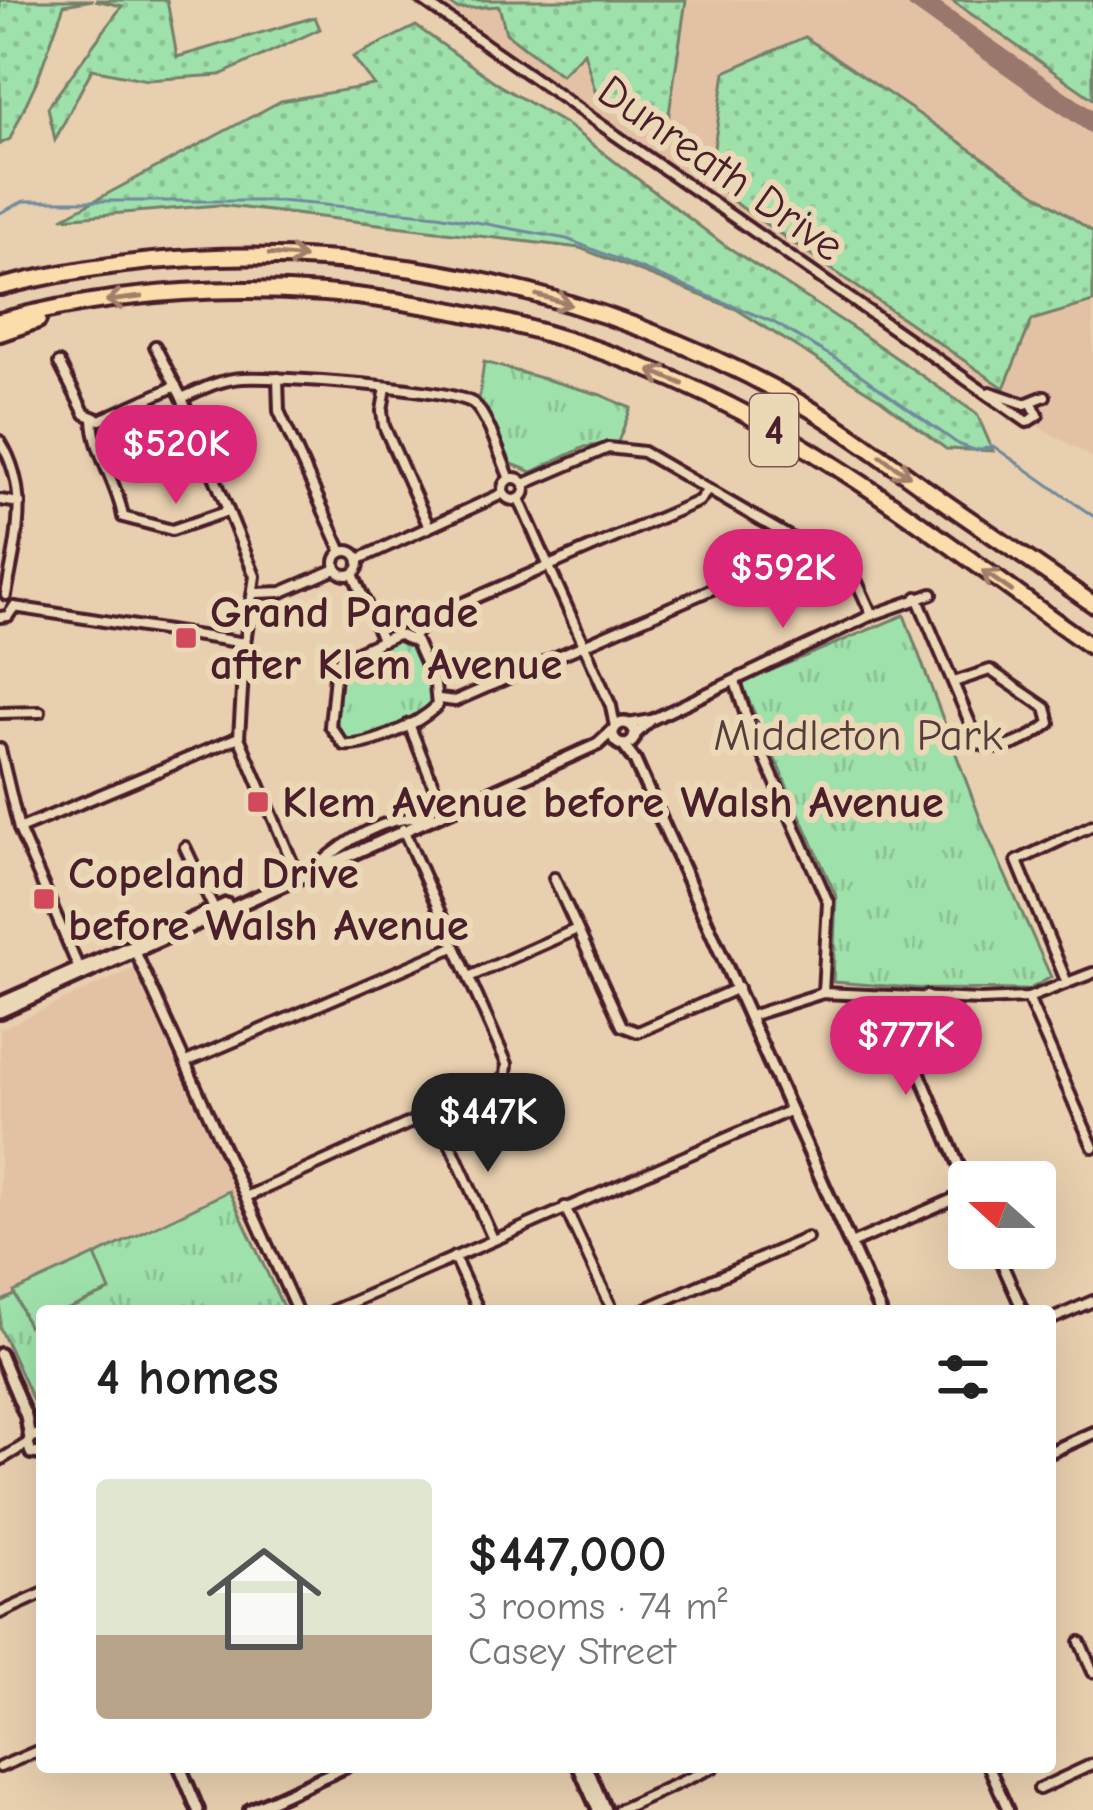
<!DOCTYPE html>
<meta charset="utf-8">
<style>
:root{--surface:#fff;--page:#f2f2f2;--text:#222;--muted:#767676;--line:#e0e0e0;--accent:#db2777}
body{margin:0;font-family:"Comic Neue",sans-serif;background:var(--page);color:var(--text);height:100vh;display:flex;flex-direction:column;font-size:45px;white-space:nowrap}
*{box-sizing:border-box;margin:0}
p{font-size:39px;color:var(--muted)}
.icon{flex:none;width:66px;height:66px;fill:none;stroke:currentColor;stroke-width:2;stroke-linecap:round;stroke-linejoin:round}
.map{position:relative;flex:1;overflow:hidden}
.side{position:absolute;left:36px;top:1305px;width:1020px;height:468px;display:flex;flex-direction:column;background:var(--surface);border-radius:12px;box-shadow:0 12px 48px #0002}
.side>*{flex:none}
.needle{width:78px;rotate:291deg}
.buttons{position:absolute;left:948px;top:1161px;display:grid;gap:24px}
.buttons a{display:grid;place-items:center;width:108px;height:108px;border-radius:12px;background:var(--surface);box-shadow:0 12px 48px #0002;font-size:60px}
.price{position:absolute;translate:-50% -102px;padding:0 27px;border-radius:42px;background:var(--accent);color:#fff;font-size:39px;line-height:78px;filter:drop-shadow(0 3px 6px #0008)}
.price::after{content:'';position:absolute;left:50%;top:72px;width:36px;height:27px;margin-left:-18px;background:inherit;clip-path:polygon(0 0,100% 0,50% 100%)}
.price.selected{background:#222;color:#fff}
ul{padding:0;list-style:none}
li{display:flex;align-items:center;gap:36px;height:300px;padding:0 60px}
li+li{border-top:3px solid var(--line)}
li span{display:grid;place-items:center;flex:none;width:336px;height:240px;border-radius:12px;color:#555}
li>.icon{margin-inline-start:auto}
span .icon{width:144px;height:144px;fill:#fffc;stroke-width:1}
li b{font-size:51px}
h2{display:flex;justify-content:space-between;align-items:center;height:144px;padding:0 60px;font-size:51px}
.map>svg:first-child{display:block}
</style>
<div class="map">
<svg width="1093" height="1810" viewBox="0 0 1093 1810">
<defs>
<pattern id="grass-dots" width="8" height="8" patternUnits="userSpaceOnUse" patternTransform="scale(3)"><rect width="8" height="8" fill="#9fe1ab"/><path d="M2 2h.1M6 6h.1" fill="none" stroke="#8ac193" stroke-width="1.8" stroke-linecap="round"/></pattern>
<pattern id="park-tufts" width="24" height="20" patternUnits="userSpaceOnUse" patternTransform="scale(3)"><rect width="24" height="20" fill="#9fe1ab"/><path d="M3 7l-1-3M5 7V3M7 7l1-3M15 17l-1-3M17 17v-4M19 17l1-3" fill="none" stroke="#8ac193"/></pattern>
</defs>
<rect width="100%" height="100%" fill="#e8cfaf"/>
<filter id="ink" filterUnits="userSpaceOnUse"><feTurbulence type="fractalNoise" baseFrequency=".00833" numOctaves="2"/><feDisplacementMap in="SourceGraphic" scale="24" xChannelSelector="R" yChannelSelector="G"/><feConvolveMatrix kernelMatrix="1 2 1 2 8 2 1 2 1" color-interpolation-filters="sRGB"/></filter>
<g filter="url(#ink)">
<g fill="#e3c1a5">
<polygon points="422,0 1093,0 1093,458 1031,422"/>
<polygon points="137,967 285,1311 42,1311 42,1421 0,1328 0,1029"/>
</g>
<g fill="url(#grass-dots)" stroke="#74806b" stroke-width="3">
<polygon points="0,0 93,0 64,5 38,78 10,139 0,144"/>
<polygon points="95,0 167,0 177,57 315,17 320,29 220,75 147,80 92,69 55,140 48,107 122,6"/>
<polygon points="444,0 686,0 667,127 598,101 584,52 561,75 506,33 499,6 457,9"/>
<polygon points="952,0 1093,0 1093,99 951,0"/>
<polygon points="416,26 502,87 567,125 723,244 856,330 977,414 993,451 946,449 880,399 736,309 580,248 219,205 62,218 281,101 374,85 353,57"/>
<polygon points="805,37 1093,232 1093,302 1032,320 1004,388 731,200 710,175 725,72"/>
</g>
<g fill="url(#park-tufts)" stroke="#74806b" stroke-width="3">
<polygon points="484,362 601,395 631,408 618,442 585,447 532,472 512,464 479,399"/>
<polygon points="904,615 983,826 1051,977 1028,990 926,989 833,982 836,896 741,683"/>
<path d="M 399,639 L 410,643 C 420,664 440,691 428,711 L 355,744 L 342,742 L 332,726 L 339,668 Z"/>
<polygon points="229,1191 285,1311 42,1311 42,1421 0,1328 0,1302"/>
</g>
<polygon fill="#9fe1ab" stroke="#74806b" stroke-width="3" points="95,1255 110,1291 64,1311 42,1311 42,1320 28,1326 14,1292"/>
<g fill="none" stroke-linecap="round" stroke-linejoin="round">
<polyline stroke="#70899f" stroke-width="3" points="0,213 24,201 279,201 438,215 567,239 773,322 848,366 958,444 977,451 993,446 1093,516"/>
<polyline stroke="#99776d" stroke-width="21" points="917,0 1093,123"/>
<g stroke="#4a1f2b" stroke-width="16">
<g id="minor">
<polyline points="422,0 1027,422 1038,415 1032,404"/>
<polyline points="155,346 182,398 255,576 245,643 239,737 298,876"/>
<polyline points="59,363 85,414 100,420 176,386"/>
<polyline points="278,378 279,411 342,552"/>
<polyline points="386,387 382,411 384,426 429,527"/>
<polyline points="990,392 1025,404 1045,396"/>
<path d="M 182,398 C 202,389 221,379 243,378 C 274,376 456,388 474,404 C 488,416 502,461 510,479"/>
<path d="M 93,419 C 94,453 118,484 123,517 L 172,530 L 228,511"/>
<path d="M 0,441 C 31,491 16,540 6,595"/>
<circle cx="514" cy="489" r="11"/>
<polyline points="524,484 608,448 643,452 845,569 857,582 872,615"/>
<polyline points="519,499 611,706 615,727"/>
<polyline points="0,500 20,503"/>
<circle cx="347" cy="563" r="12"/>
<polyline points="359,559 504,493"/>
<polyline points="353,574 382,640"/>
<polyline points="255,593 282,592 336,569"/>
<path d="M 917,597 L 978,742 C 997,758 1033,737 1050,723 L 1046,708 L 990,670 L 954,682"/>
<polyline points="14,607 245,643"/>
<polyline points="0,617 8,616 14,607"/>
<path d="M 397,634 L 416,642 L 435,685 L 437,706 C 418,724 371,747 344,745 L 330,726 L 336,665 L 341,659 Z"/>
<polyline points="412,638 431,617 699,501 708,490"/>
<polyline points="735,681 745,713 828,902 823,993"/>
<polyline points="439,699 455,701 779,560 797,541"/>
<polyline points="0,713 40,712"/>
<polyline points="409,724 444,812"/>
<polyline points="628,724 651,720 872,615 932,594"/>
<polyline points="634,736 650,721"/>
<polyline points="0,749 19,829 79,969"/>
<polyline points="19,829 239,737"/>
<polyline points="185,847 216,913"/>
<path d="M 317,867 C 345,840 388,814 429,818"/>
<polyline points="554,878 622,1026 638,1032 738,988"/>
<polyline points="135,951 297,1311"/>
<polyline points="469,977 577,929"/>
<polyline points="1067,983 1017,861 1093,825"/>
<polyline points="926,996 918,1069 969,1189"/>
<polyline points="1028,998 1093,1147"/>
<polyline points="750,1016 823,993 981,1000 1028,998 1093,973"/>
<polyline points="186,1062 454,947"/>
<polyline points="444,1130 493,1239"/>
<polyline points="246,1197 500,1082 506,1075 507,1064 403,829"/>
<polyline points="565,1207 613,1311"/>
<polyline points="851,1244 969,1192"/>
<polyline points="995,1248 1023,1311"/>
<polyline points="454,1257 479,1311"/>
<polyline points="332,1311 791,1110"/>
<polyline points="641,1311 807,1238"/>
<polyline points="1050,1320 1093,1301"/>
<polyline points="0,1460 28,1443"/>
<polyline points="0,1613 42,1594"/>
<polyline points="1080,1642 1093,1672"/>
<polyline points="0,1767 42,1749"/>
<polyline points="989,1767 1008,1810"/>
<polyline points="1039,1789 1093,1764"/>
<polyline points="619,1810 714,1767"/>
</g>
</g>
<g stroke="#4a1f2b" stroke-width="18">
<g id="tertiary">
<circle cx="624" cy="734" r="11"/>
<polyline points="623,745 635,761 880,1311"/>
<polyline points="0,1003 226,904"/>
<polyline points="0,1012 598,744 613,730"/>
<polyline points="0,1354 26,1416 30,1439"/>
<polyline points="42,1435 32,1436 28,1443 31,1453 42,1454"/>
<polyline points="1050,1452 1093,1433"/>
<polyline points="180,1767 198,1810"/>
<polyline points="579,1767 598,1810"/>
<polyline points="587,1767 605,1810"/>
<polyline points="250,1810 345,1767"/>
</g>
</g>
<g stroke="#4a1f2b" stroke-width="22">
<g id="motorway">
<path d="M 0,287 C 268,220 560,266 800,403 C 850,432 896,468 943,501 C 993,536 1043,569 1093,604"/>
<path d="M 0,321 C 259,254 545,299 777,431 C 887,494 989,575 1093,648"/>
<polyline points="0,333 38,320"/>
</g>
</g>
<use href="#minor" stroke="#ead8b6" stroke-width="8"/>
<use href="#tertiary" stroke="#ead8b6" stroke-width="9"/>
<use href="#motorway" stroke="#faddab" stroke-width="14"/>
</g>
<defs><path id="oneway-shaft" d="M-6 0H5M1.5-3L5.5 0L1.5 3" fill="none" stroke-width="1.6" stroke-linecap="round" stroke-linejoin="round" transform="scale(3)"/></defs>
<g stroke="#a27e6b">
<use href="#oneway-shaft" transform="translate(287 256) rotate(5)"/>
<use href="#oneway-shaft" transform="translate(124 299) rotate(173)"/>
<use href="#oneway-shaft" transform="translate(554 300) rotate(16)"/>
<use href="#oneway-shaft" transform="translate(666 377) rotate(-157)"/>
<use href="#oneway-shaft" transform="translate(895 466) rotate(35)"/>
<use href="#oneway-shaft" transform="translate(997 581) rotate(-145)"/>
</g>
</g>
<g fill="#d1495b" stroke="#ead8b6" stroke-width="4.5">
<rect x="174" y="626" width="24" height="24" rx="6"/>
<rect x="246" y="790" width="24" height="24" rx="6"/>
<rect x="32" y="887" width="24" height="24" rx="6"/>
</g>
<g text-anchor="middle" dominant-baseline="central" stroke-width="12" stroke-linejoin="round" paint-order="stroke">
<rect fill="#ead8b6" stroke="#7a5655" stroke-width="3" x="750" y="394" width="48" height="72" rx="9"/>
<g font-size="42" font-weight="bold" fill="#4a1f2b">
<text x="774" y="430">4</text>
</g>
<g font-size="45" fill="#4a1f2b" stroke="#ead8b6">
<text transform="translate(721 168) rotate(35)">Dunreath Drive</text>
</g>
<g font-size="45" font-weight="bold" fill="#4a1f2b" stroke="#ead8b6" text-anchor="start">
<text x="210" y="612">Grand Parade<tspan x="210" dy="52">after Klem Avenue</tspan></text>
<text x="282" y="802">Klem Avenue before Walsh Avenue</text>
<text x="68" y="873">Copeland Drive<tspan x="68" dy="52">before Walsh Avenue</tspan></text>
</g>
<g font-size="45" fill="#573c3e" stroke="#ead8b6">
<text x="858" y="735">Middleton Park</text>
</g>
</g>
</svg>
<div class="buttons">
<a><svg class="needle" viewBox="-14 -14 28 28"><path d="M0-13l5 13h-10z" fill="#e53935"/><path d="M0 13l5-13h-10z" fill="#767676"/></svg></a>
</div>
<b class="price" style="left:176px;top:507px">$520K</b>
<b class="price" style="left:783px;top:631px">$592K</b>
<b class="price" style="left:906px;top:1098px">$777K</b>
<b class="price selected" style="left:488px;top:1175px">$447K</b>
<section class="side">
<h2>4 homes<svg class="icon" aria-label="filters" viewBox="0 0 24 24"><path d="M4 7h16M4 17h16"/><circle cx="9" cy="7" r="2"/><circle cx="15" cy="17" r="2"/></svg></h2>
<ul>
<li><span style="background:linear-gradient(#dfe7d0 65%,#b9a48a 0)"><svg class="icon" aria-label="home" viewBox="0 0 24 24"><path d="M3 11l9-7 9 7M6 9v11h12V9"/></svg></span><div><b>$447,000</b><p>3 rooms · 74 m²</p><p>Casey Street</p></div></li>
</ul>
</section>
</div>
